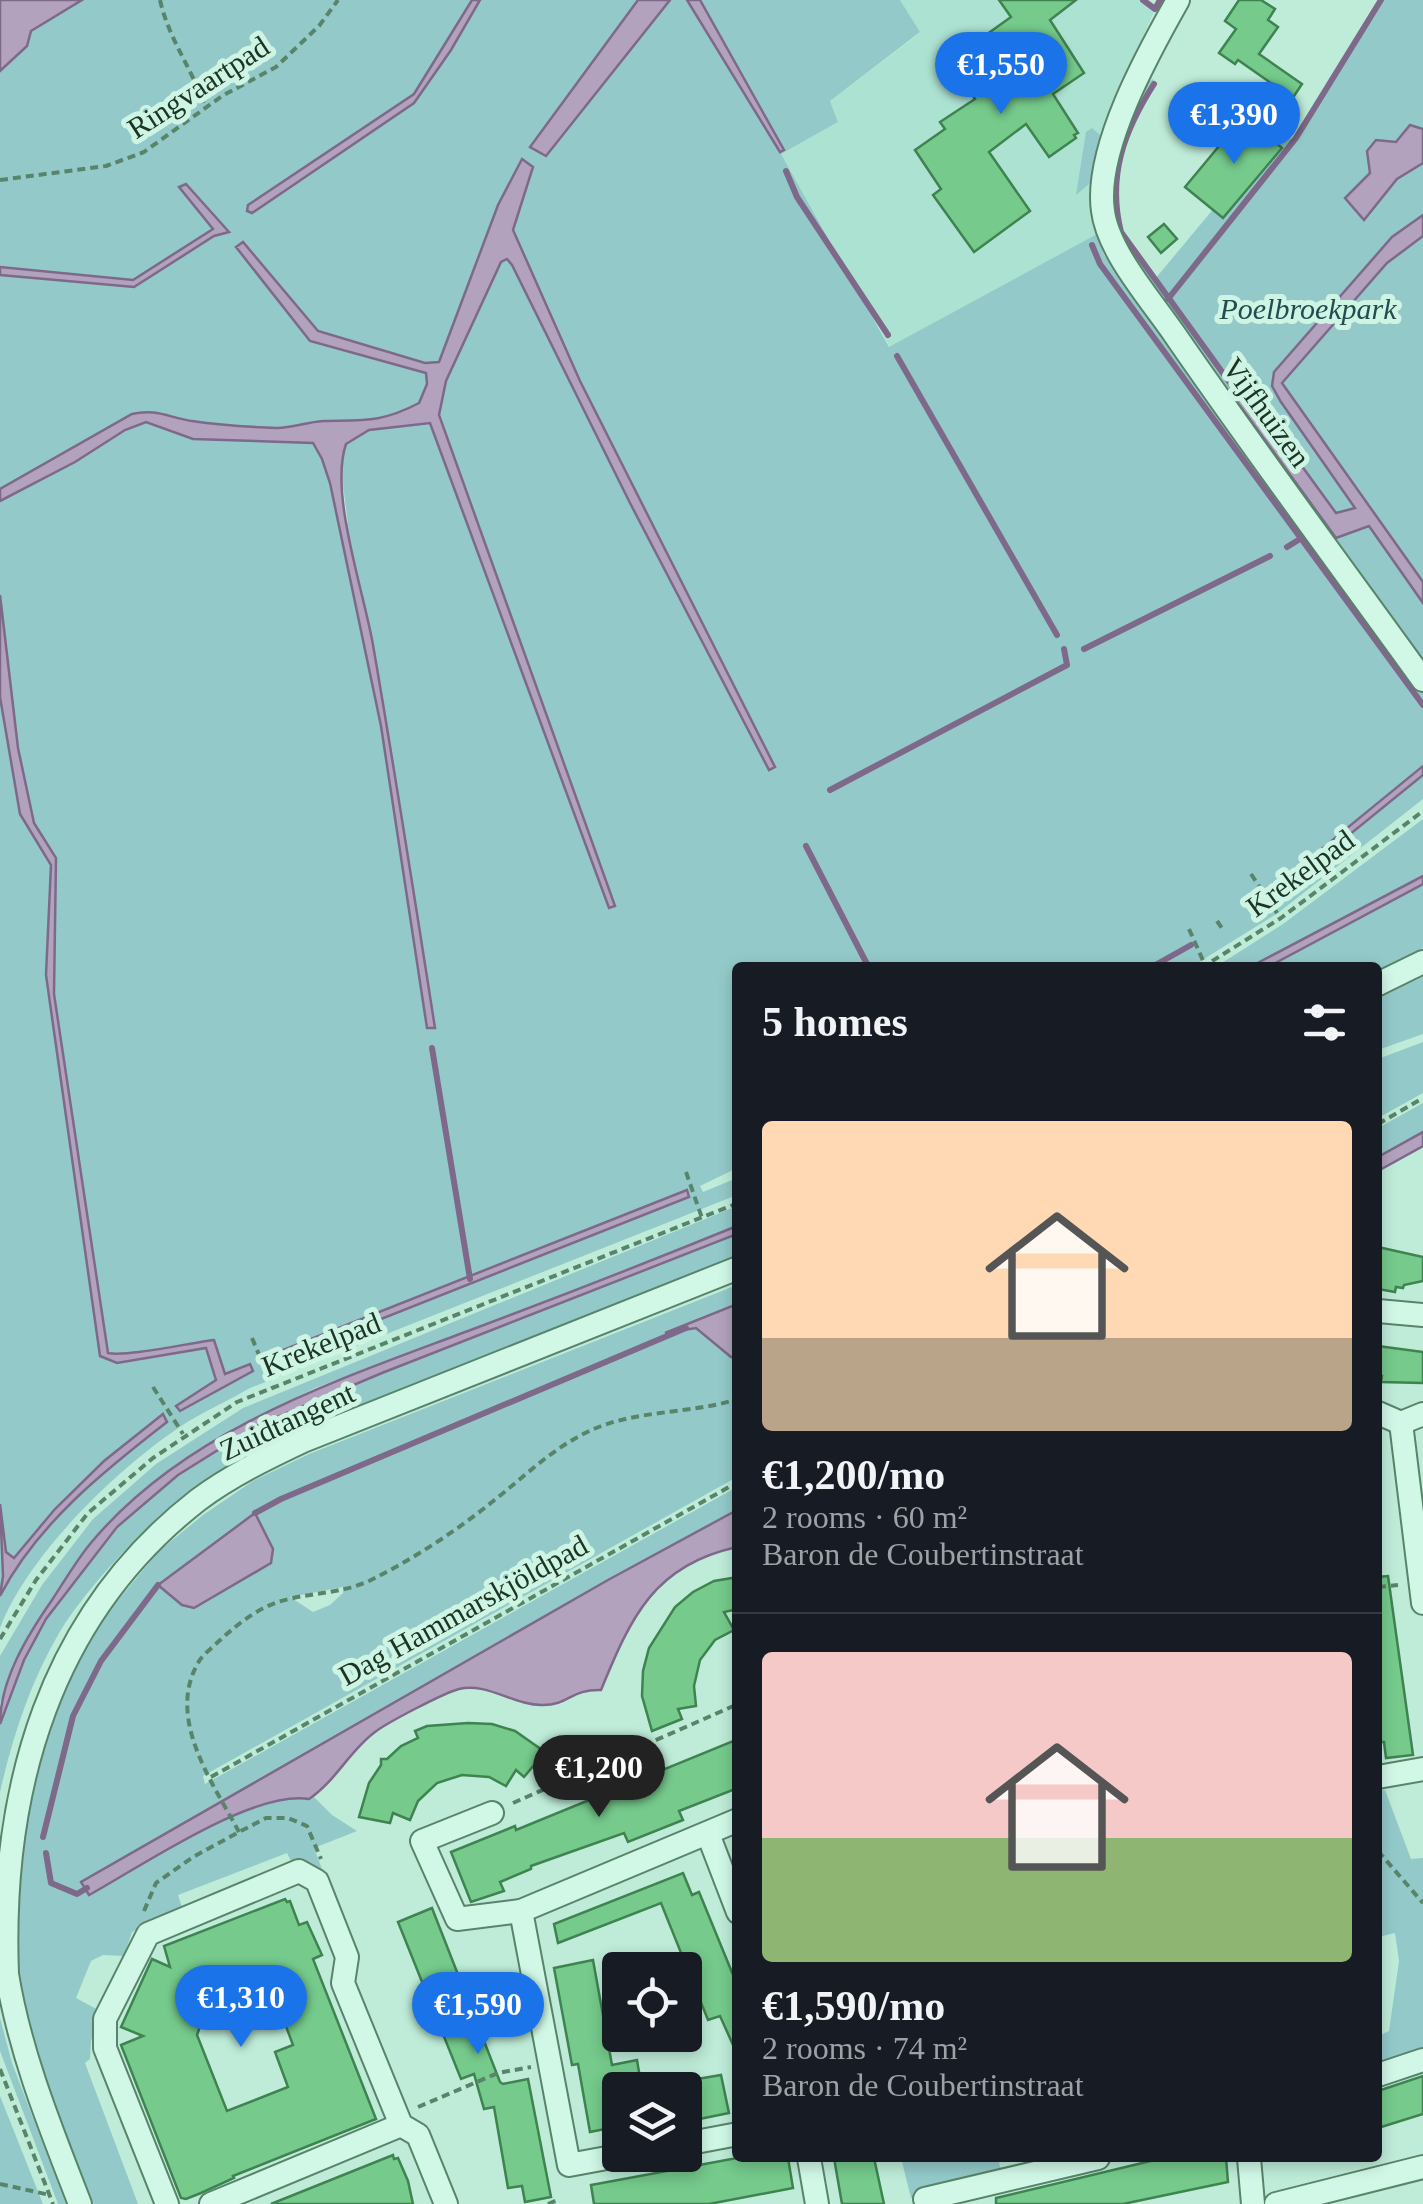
<!DOCTYPE html>
<meta charset="utf-8">
<style>
:root{--surface:#171b24;--page:#20242c;--text:#f1f3f6;--muted:#9ea1a6;--line:#363941;--accent:#1a73e8}
body{margin:0;font-family:"Times New Roman",serif;background:var(--page);color:var(--text);height:100vh;display:flex;flex-direction:column;font-size:38px;white-space:nowrap}
*{box-sizing:border-box;margin:0}
p{font-size:32px;color:var(--muted)}
.icon{flex:none;width:55px;height:55px;fill:none;stroke:currentColor;stroke-width:2;stroke-linecap:round;stroke-linejoin:round}
.map{position:relative;flex:1;overflow:hidden}
.panel{position:absolute;left:732px;top:962px;width:650px;height:1200px;display:flex;flex-direction:column;background:var(--surface);border-radius:10px;box-shadow:0 5px 15px #0003}
.panel>*{flex:none}
.buttons{position:absolute;left:602px;top:1952px;display:grid;gap:20px}
.buttons a{display:grid;place-items:center;width:100px;height:100px;border-radius:10px;background:var(--surface);box-shadow:0 5px 15px #0003;font-size:50px}
.price{position:absolute;translate:-50% -85px;padding:0 22px;border-radius:35px;background:var(--accent);color:#fff;font-size:32px;line-height:65px;filter:drop-shadow(0 2px 5px #0008)}
.price::after{content:'';position:absolute;left:50%;top:60px;width:30px;height:22px;margin-left:-15px;background:inherit;clip-path:polygon(0 0,100% 0,50% 100%)}
.price.current{background:#222;color:#fff}
ul{padding:0;list-style:none}
li{display:grid;align-content:center;gap:20px;height:530px;padding:0 30px}
li+li{border-top:2px solid var(--line)}
li span{display:grid;place-items:center;height:310px;border-radius:10px;color:#555}
li>.icon{margin-inline-start:auto}
span .icon{width:180px;height:180px;fill:#fffc;stroke-width:1}
li b{font-size:42px}
h2{display:flex;justify-content:space-between;align-items:center;height:120px;padding:0 30px;font-size:42px}
.map>svg:first-child{display:block}
</style>
<div class="map">
<svg width="1423" height="2204" viewBox="0 0 1423 2204">
<rect width="100%" height="100%" fill="#beecd8"/>
<polygon fill="#ace2d2" points="900,0 1143,0 1155,9 1100,135 1094,186 1097,234 890,347 781,154 838,122 830,101 920,33"/>
<g fill="#93cac9" fill-rule="evenodd">
<path d="M 82,0 L 638,0 L 530,146 L 546,156 L 670,0 L 687,0 L 780,151 L 783,149 L 700,0 L 900,0 L 920,32 L 830,101 L 838,122 L 781,154 L 889,347 L 1097,234 L 1104,255 L 1354,604 L 1423,692 L 1423,766 L 1271,891 L 1275,896 L 1423,775 L 1423,799 L 1278,913 L 1191,967 L 738,968 L 737,1168 L 700,1186 L 703,1192 L 737,1178 L 737,1195 L 250,1388 C 230,1400 209,1409 189,1421 C 121,1464 29,1553 0,1628 L 0,69 L 31,32 ZM 371,420 L 342,431 L 340,461 L 348,524 L 322,459 L 313,443 L 324,421 L 342,423 ZM 689,1196 L 270,1362 L 268,1356 L 486,1270 Z"/>
<path d="M 1381,0 L 1423,0 L 1423,664 L 1113,231 L 1110,159 L 1141,87 L 1153,79 L 1154,84 C 1129,124 1098,187 1123,234 C 1131,250 1144,266 1155,279 L 1280,129 L 1293,141 Z"/>
<polygon points="1092,128 1100,135 1095,179 1076,195 1086,132"/>
<polygon points="1423,819 1423,876 1250,967 1214,968 1283,924"/>
<polygon points="1423,884 1423,948 1378,970 1378,968 1268,968"/>
<polygon points="1423,977 1423,1034 1378,1050 1378,998"/>
<polygon points="1423,1042 1423,1093 1378,1118 1378,1059"/>
<polygon points="1423,1103 1423,1132 1378,1157 1378,1128"/>
<polygon points="737,1206 737,1226 600,1282 315,1388 236,1427 151,1486 29,1633 0,1703 0,1656 42,1585 93,1519 156,1464 243,1408"/>
<path d="M 737,1234 L 737,1257 L 298,1431 C 263,1447 229,1463 197,1485 C 155,1514 83,1591 58,1635 C 30,1683 12,1739 0,1792 L 0,1724 L 24,1660 L 46,1619 L 117,1527 L 178,1475 L 258,1425 L 382,1373 Z"/>
<path d="M 737,1285 L 737,1304 L 671,1331 L 737,1324 L 737,1477 L 203,1776 L 205,1784 L 737,1487 L 737,1510 L 608,1580 L 82,1882 L 90,1895 L 237,1811 L 295,1796 L 313,1796 L 332,1815 L 357,1831 L 314,1848 L 322,1869 L 305,1860 L 293,1865 L 287,1853 L 178,1895 L 183,1910 L 132,1932 L 124,1956 L 103,1955 L 91,1961 L 76,1998 L 102,2012 L 91,2041 L 90,2059 L 85,2063 L 138,2204 L 94,2204 L 39,2070 L 18,1984 L 17,1826 L 58,1694 L 107,1613 L 159,1551 L 203,1515 L 253,1481 L 309,1454 ZM 343,1587 L 343,1593 L 330,1605 L 313,1612 L 290,1597 Z"/>
<polygon points="1385,1790 1411,1859 1423,1858 1423,2050 1378,2062 1378,2036 1389,2031 1399,1961 1395,1933 1378,1937 1378,1791"/>
<polygon points="0,2018 12,2063 66,2204 58,2204 0,2051"/>
<polygon points="0,2096 43,2204 0,2204"/>
<polygon points="901,2158 998,2158 1002,2175 911,2198"/>
</g>
<g fill="#b2a2be" stroke="#7e698b" stroke-width="2.5">
<polygon points="0,0 82,0 31,31 27,46 0,71"/>
<polygon points="472,0 480,0 451,50 414,103 252,213 247,211 248,205 414,94"/>
<polygon points="638,0 670,0 546,156 530,147"/>
<polygon points="687,0 700,0 784,150 780,152"/>
<polygon points="1410,125 1423,129 1423,163 1397,179 1364,220 1345,198 1370,173 1367,151 1376,140 1396,142"/>
<path d="M 522,159 L 533,167 L 513,230 L 580,381 L 775,767 L 769,770 L 630,503 L 512,265 L 507,259 L 501,262 L 446,381 L 439,415 L 615,906 L 609,908 L 430,423 L 369,430 L 346,444 C 329,493 364,592 373,645 C 395,772 415,900 435,1028 L 427,1028 L 381,726 L 330,483 L 322,459 L 313,443 L 193,439 L 146,422 L 125,430 L 75,462 L 0,501 L 0,489 L 132,414 C 156,408 170,418 192,421 C 219,425 249,427 277,428 C 292,428 307,422 323,421 C 363,420 381,423 419,403 L 427,384 L 426,373 L 310,341 L 236,247 L 243,242 L 318,331 L 425,363 L 439,362 L 498,205 Z"/>
<polygon points="186,184 229,232 214,236 134,287 0,275 0,267 133,280 213,229 179,187"/>
<polygon points="1423,215 1423,236 1387,263 1282,383 1423,582 1423,603 1369,526 1336,538 1232,395 1248,392 1336,513 1355,508 1281,402 1272,386 1274,372 1392,237"/>
<path d="M 0,595 L 18,748 L 34,823 L 56,858 L 54,994 L 108,1353 C 126,1357 190,1343 214,1340 L 225,1374 L 250,1364 L 253,1371 L 180,1411 L 176,1406 L 216,1380 L 206,1348 L 117,1363 L 100,1356 L 46,975 L 51,865 L 20,814 L 0,697 Z"/>
<polygon points="1423,766 1423,775 1274,896 1270,891"/>
<polygon points="1423,876 1423,884 1268,967 1250,967"/>
<polygon points="1423,1132 1423,1146 1378,1171 1378,1157"/>
<polygon points="687,1190 689,1197 270,1363 268,1356"/>
<path d="M 737,1226 L 737,1234 L 382,1373 L 258,1425 L 178,1475 L 117,1527 L 46,1619 L 24,1660 L 0,1724 C 0,1680 27,1636 52,1600 C 64,1582 76,1561 90,1544 C 186,1428 341,1379 476,1328 C 564,1295 651,1261 737,1226 Z"/>
<polygon points="737,1304 737,1358 731,1357 696,1328 665,1333"/>
<path d="M 163,1414 L 167,1422 C 105,1470 37,1524 0,1596 L 3,1576 L 0,1504 L 6,1552 L 14,1558 L 55,1509 L 104,1461 Z"/>
<path d="M 737,1510 L 737,1547 C 654,1565 631,1617 601,1690 C 571,1689 569,1705 543,1705 C 515,1706 487,1682 459,1689 C 444,1693 388,1722 375,1732 C 350,1750 336,1781 309,1799 C 252,1790 142,1866 89,1895 L 81,1882 L 608,1580 Z"/>
<polygon points="255,1513 273,1549 271,1563 194,1608 182,1605 158,1585"/>
</g>
<g fill="none" stroke-linecap="round" stroke-linejoin="round">
<g stroke="#7e698b" stroke-width="6">
<polyline points="1143,0 1155,9 1160,0"/>
<path d="M 1154,84 C 1124,131 1107,176 1121,232 L 1238,394"/>
<polyline points="786,171 797,197 888,335"/>
<polyline points="1092,245 1100,264 1423,705"/>
<polyline points="1168,299 1296,138 1381,0"/>
<polyline points="897,356 1057,635"/>
<polyline points="1287,547 1300,539"/>
<polyline points="1084,649 1270,556"/>
<polyline points="830,790 1067,665 1064,649"/>
<polyline points="806,846 869,968"/>
<polyline points="1150,968 1191,945"/>
<polyline points="432,1048 470,1279"/>
<polyline points="255,1513 281,1499 686,1328"/>
<polyline points="43,1837 73,1716 101,1661 158,1585"/>
<polyline points="46,1853 51,1883 77,1894 87,1888"/>
</g>
</g>
<g fill="#75ca8c" stroke="#3e8350" stroke-width="2.5" fill-rule="evenodd">
<polygon points="999,0 1076,0 1050,20 1084,73 1053,94 1078,133 1074,135 1076,138 1049,157 1026,124 989,152 1030,211 974,252 933,195 941,189 915,150 945,129 940,122 975,99 948,62 1011,17"/>
<polygon points="1239,0 1261,0 1275,9 1268,20 1278,27 1259,54 1302,84 1286,108 1271,98 1278,88 1238,60 1235,64 1219,53 1236,29 1225,21"/>
<polygon points="1244,116 1282,148 1223,218 1185,187"/>
<polygon points="1164,224 1177,239 1161,253 1148,237"/>
<polygon points="1378,1247 1423,1257 1423,1281 1404,1285 1403,1288 1396,1287 1395,1292 1378,1289"/>
<polygon points="1378,1346 1423,1352 1423,1383 1381,1382 1382,1376 1378,1375"/>
<polygon points="1388,1576 1413,1755 1386,1758 1384,1742 1378,1742 1378,1577"/>
<polygon points="738,1577 738,1609 724,1612 734,1630 715,1640 700,1660 694,1686 696,1706 678,1709 682,1719 652,1731 642,1696 643,1671 649,1648 675,1607 693,1592 714,1581"/>
<polygon points="468,1723 492,1724 515,1731 545,1752 524,1777 516,1770 506,1786 489,1777 462,1775 437,1783 418,1801 410,1820 393,1813 390,1823 359,1817 369,1783 381,1765 381,1759 387,1759 401,1746 418,1738 415,1731 427,1726"/>
<polygon points="738,1739 738,1788 679,1811 683,1820 628,1842 624,1833 531,1866 531,1869 500,1882 504,1891 471,1902 451,1852 515,1826 516,1830"/>
<polygon points="683,1873 692,1895 699,1892 738,1987 738,2056 720,2016 708,2020 661,1903 558,1943 554,1924"/>
<path d="M 285,1899 L 287,1902 L 290,1901 L 299,1925 L 307,1922 L 322,1955 L 313,1959 L 376,2119 L 233,2176 L 234,2178 L 201,2193 L 186,2199 L 181,2198 L 121,2045 L 143,2036 L 121,2027 L 152,1959 L 170,1967 L 164,1946 ZM 248,1985 L 263,2021 L 281,2013 L 293,2045 L 275,2052 L 288,2087 L 227,2111 L 197,2035 L 210,1999 Z"/>
<polygon points="432,1908 500,2082 503,2084 528,2079 551,2197 525,2202 522,2186 508,2188 494,2107 484,2109 474,2074 461,2079 398,1922"/>
<polygon points="593,1960 612,2065 637,2060 642,2090 620,2090 620,2126 590,2132 578,2064 572,2065 554,1968"/>
<polygon points="721,2075 729,2113 685,2122 685,2081"/>
<polygon points="1423,2076 1423,2114 1378,2128 1378,2091"/>
<polygon points="393,2155 394,2159 398,2158 408,2181 413,2204 271,2204"/>
<polygon points="737,2158 788,2158 793,2188 709,2204 594,2204 591,2185"/>
<polygon points="834,2158 874,2158 884,2204 842,2204"/>
<polygon points="1163,2158 1226,2158 1228,2182 1123,2204 996,2204 996,2198"/>
</g>
<g fill="none" stroke-linecap="round" stroke-linejoin="round">
<g stroke="#588469" stroke-width="26">
<g id="minor">
<path d="M 1178,0 C 1148,53 1094,150 1103,211 C 1108,252 1152,301 1175,335 C 1255,451 1340,565 1423,680"/>
<polyline points="1378,984 1423,962"/>
<polyline points="1378,1311 1423,1315"/>
<polyline points="1378,1413 1401,1423 1423,1414"/>
<polyline points="1401,1423 1423,1603"/>
<polyline points="1378,1777 1423,1769"/>
<polyline points="492,1813 422,1841 457,1919 521,1911"/>
<polyline points="708,1834 738,1912"/>
<polyline points="1378,2075 1423,2060"/>
<polyline points="685,2144 738,2134"/>
<polyline points="623,2155 569,2165 521,1911 738,1820"/>
<polyline points="809,2158 817,2204"/>
<polyline points="1249,2158 1253,2204"/>
<polyline points="925,2199 1098,2158"/>
<path d="M 80,2204 C 51,2129 20,2054 7,1974 C 0,1788 50,1615 198,1500 C 230,1476 267,1458 303,1441 L 738,1268"/>
<polyline points="167,2204 105,2048 105,2019 148,1934 299,1871 317,1881 347,1957 343,1983 401,2125 418,2135 446,2204"/>
<polyline points="211,2204 401,2125"/>
<polyline points="1276,2204 1423,2167"/>
</g>
</g>
<g stroke="#588469" stroke-width="4" stroke-dasharray="8 5" stroke-linecap="butt">
<path d="M 160,0 C 169,40 192,68 205,107"/>
<polyline points="0,180 106,166 144,152 222,96 276,67 319,26 338,0"/>
<polyline points="1251,874 1279,916"/>
<polyline points="1217,921 1224,931"/>
<polyline points="1189,929 1205,965"/>
<polyline points="1201,968 1281,918 1423,811"/>
<polyline points="1378,1124 1423,1098"/>
<polyline points="686,1172 702,1218"/>
<polyline points="252,1338 273,1388"/>
<polyline points="153,1387 183,1434"/>
<polyline points="1378,1587 1398,1585"/>
<polyline points="0,1639 36,1580 88,1513 153,1458 237,1402 738,1203"/>
<polyline points="211,1777 738,1482"/>
<polyline points="513,1803 738,1704"/>
<path d="M 239,1832 C 213,1783 166,1719 198,1663 C 202,1655 212,1648 219,1641 C 240,1622 261,1605 289,1599 C 317,1592 344,1593 371,1580 C 413,1559 455,1532 492,1502 C 528,1474 559,1441 604,1425 C 647,1410 694,1413 738,1399"/>
<polyline points="1378,1851 1423,1903"/>
<polyline points="144,1911 156,1883 193,1857 239,1832 266,1818 288,1818 307,1826 321,1859"/>
<polyline points="0,2069 53,2204"/>
<polyline points="418,2107 498,2073 531,2067"/>
<polyline points="0,2184 50,2195"/>
<polyline points="548,2204 560,2199"/>
</g>
<use href="#minor" stroke="#d1f8e7" stroke-width="22"/>
</g>
<g text-anchor="middle" dominant-baseline="central" stroke-width="10" stroke-linejoin="round" paint-order="stroke">
<g font-size="30" fill="#1c3424" stroke="#cef4e4">
<text transform="translate(198 87) rotate(-33)">Ringvaartpad</text>
<text transform="translate(1267 412) rotate(54)">Vijfhuizen</text>
<text transform="translate(1300 873) rotate(-36)">Krekelpad</text>
<text transform="translate(321 1344) rotate(-22)">Krekelpad</text>
<text transform="translate(287 1421) rotate(-25)">Zuidtangent</text>
<text transform="translate(463 1610) rotate(-29)">Dag Hammarskjöldpad</text>
</g>
<g font-size="30" font-style="italic" fill="#234b50" stroke="#cef4e4">
<text x="1308" y="308">Poelbroekpark</text>
</g>
</g>
</svg>
<div class="buttons">
<a><svg class="icon" aria-label="locate" viewBox="0 0 24 24"><circle cx="12" cy="12" r="6"/><path d="M12 2v4M12 18v4M2 12h4M18 12h4"/></svg></a>
<a><svg class="icon" aria-label="layers" viewBox="0 0 24 24"><path d="M12 4l9 5-9 5-9-5zM3 14l9 5 9-5"/></svg></a>
</div>
<b class="price" style="left:1001px;top:117px">€1,550</b>
<b class="price" style="left:1234px;top:167px">€1,390</b>
<b class="price current" style="left:599px;top:1820px">€1,200</b>
<b class="price" style="left:241px;top:2050px">€1,310</b>
<b class="price" style="left:478px;top:2057px">€1,590</b>
<section class="panel">
<h2>5 homes<svg class="icon" aria-label="filters" viewBox="0 0 24 24"><path d="M4 7h16M4 17h16"/><circle cx="9" cy="7" r="2"/><circle cx="15" cy="17" r="2"/></svg></h2>
<ul>
<li><span style="background:linear-gradient(#ffd9b3 70%,#b9a48a 0)"><svg class="icon" aria-label="home" viewBox="0 0 24 24"><path d="M3 11l9-7 9 7M6 9v11h12V9"/></svg></span><div><b>€1,200/mo</b><p>2 rooms · 60 m²</p><p>Baron de Coubertinstraat</p></div></li>
<li><span style="background:linear-gradient(#f6c9c9 60%,#8fb573 0)"><svg class="icon" aria-label="home" viewBox="0 0 24 24"><path d="M3 11l9-7 9 7M6 9v11h12V9"/></svg></span><div><b>€1,590/mo</b><p>2 rooms · 74 m²</p><p>Baron de Coubertinstraat</p></div></li>
</ul>
</section>
</div>
